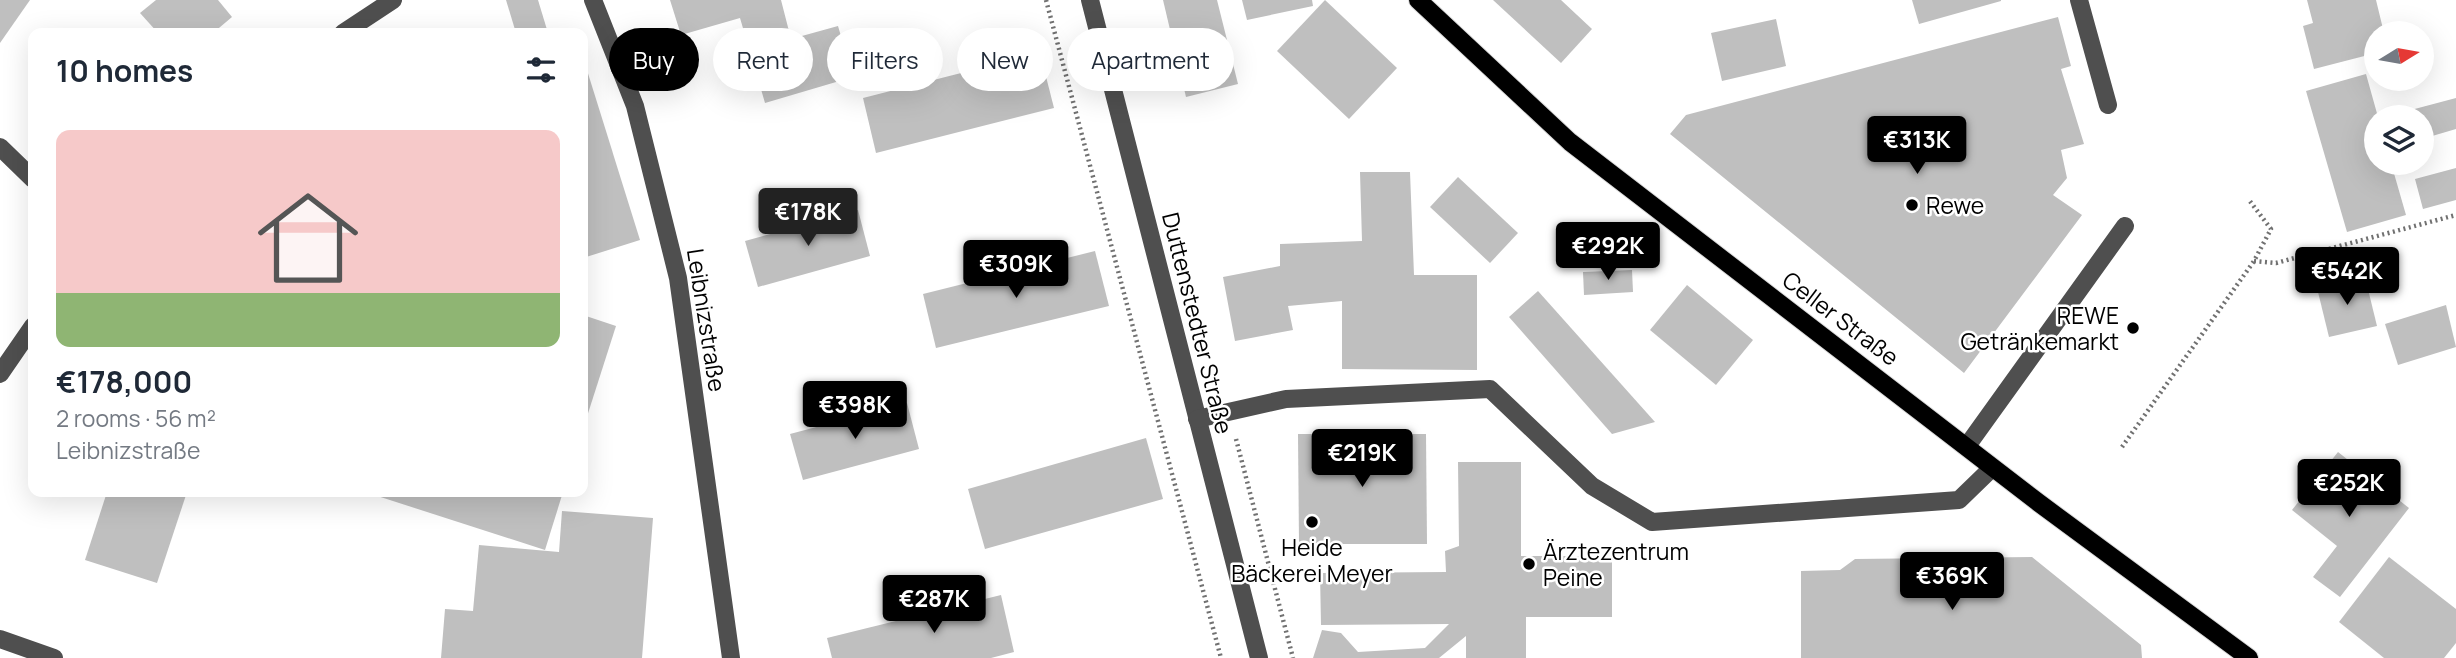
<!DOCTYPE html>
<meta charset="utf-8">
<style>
:root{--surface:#fff;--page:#f2f2f3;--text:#1f2937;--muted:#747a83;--line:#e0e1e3;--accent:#000}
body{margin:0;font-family:Manrope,sans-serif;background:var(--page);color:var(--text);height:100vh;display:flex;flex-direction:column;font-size:26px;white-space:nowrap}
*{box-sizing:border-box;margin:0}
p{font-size:23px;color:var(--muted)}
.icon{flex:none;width:38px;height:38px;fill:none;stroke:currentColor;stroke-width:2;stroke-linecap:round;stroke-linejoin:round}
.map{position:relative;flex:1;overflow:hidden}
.panel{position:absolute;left:28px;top:28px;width:560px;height:469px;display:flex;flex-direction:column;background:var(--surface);border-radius:14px;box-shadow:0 7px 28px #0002}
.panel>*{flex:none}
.banner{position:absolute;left:609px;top:28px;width:665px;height:63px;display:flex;gap:14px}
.needle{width:46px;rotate:79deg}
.fabs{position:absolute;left:2364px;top:21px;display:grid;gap:14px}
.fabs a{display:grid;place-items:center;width:70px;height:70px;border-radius:50%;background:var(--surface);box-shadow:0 7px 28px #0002;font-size:35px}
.price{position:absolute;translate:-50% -60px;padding:0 16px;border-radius:7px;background:var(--accent);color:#fff;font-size:23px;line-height:46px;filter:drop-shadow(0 2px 4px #0008)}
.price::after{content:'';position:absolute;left:50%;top:42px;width:21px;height:16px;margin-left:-10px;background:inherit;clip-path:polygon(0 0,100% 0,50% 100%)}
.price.selected{background:#222;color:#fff}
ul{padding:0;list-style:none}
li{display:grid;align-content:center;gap:14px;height:371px;padding:0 28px}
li+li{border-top:2px solid var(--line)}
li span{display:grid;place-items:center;height:217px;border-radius:14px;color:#555}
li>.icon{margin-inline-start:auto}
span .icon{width:126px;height:126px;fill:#fffc;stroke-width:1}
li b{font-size:30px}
h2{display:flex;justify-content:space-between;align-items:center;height:84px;padding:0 28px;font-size:30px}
.pill{padding:0 24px;border-radius:32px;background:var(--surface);box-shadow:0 7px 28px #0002;font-size:24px;line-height:63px}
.pill.selected{background:var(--accent);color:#fff}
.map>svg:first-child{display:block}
</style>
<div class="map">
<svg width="2456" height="658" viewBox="0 0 2456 658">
<rect width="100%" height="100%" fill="#fff"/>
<g fill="#bfbfbf">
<polygon points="0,0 30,0 0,43"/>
<polygon points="156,0 218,0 232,17 213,33 158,33 140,13"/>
<polygon points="506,0 538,0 548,33 516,33"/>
<polygon points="670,0 781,0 791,39 838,26 853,77 765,103 740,18 681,35"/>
<polygon points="1163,0 1217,0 1238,84 1186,97"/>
<polygon points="1242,0 1312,0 1313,6 1247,20"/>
<polygon points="1325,0 1397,68 1349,119 1277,51"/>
<polygon points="1493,0 1561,0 1592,29 1561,63"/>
<polygon points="1912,0 2001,0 2001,1 1919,24"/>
<polygon points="2307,0 2376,0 2384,33 2376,33 2376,53 2314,69 2303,26 2313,23"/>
<polygon points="2058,17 2071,66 2061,69 2084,144 2061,150 2067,178 2053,195 2082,215 1964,373 1670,134 1686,115"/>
<polygon points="1776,19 1786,66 1722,81 1711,33"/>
<polygon points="1040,53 1054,108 876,153 863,98"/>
<polygon points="586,67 640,240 583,258 583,68"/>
<polygon points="2366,74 2378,117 2376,163 2391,163 2406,215 2347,232 2306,91"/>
<polygon points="2456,98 2456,129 2422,139 2422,117 2393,117 2392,115"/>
<polygon points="2456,168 2456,200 2423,209 2415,179"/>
<polygon points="1360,172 1410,172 1414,275 1477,275 1477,370 1342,369 1342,301 1288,306 1293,330 1235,341 1223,277 1280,266 1280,244 1362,241"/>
<polygon points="1458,177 1518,233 1490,263 1430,207"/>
<polygon points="858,210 870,256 758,287 745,241"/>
<polygon points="1095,251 1109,306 936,348 923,294"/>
<polygon points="1632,270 1633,292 1584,295 1583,272"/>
<polygon points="2365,277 2377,326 2329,337 2317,288"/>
<polygon points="1687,285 1753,340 1716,385 1650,330"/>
<polygon points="1538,291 1655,422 1612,434 1509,317"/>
<polygon points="2446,305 2456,347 2398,365 2385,324"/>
<polygon points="583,315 616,326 583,429"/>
<polygon points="907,403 919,449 803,480 790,434"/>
<polygon points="1298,434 1426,434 1427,544 1299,544"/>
<polygon points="1146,438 1163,499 985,549 968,489"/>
<polygon points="2338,452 2409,508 2340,597 2313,577 2337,546 2292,510"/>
<polygon points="1458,462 1521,462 1521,556 1612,556 1612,617 1526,617 1526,658 1466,658 1466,636 1439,658 1313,658 1322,630 1341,633 1358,652 1425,648 1449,624 1321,625 1320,573 1446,572 1445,551 1459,546"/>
<polygon points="107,492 187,492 157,583 85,560"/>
<polygon points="365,492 563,492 545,550"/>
<polygon points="562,511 653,518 642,658 441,658 445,609 473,611 479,545 559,552"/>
<polygon points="2032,557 2141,645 2142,658 1801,658 1801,571 1840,570 1855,559"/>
<polygon points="2389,557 2456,609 2456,643 2444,658 2384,658 2339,622"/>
<polygon points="1001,595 1014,652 991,658 832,658 827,638"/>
</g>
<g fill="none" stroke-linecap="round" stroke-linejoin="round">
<g stroke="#dbdbdb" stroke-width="20">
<polyline id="major" points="1418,0 1570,142 2039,503 2249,658"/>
</g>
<g stroke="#717171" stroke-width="4.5" stroke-dasharray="2 3.5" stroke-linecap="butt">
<polyline points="1046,0 1221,658"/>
<polyline points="2254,261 2276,263 2456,215"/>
<polyline points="1236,439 1293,658"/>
<polyline points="2122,447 2254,261 2271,229 2249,200"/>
</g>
<g stroke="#4f4f4f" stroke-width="18">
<polyline points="593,0 635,106 678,278 731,658"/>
<polyline points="1090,0 1259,658"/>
<polyline points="2079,0 2108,105"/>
<polyline points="343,33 393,0"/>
<polyline points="0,147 33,179"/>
<polyline points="0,374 33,326"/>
<polyline points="1197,419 1286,399 1490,389 1592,486 1652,522 1959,500 1992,468"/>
<polyline points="1967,446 2125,226"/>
<polyline points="0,639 54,658"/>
</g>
<use href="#major" stroke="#000" stroke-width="18"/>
</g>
<g fill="#000" stroke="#fff" stroke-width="2.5">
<circle cx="1912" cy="205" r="7"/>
<circle cx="2133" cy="328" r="7"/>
<circle cx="1312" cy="522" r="7"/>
<circle cx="1529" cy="564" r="7"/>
</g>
<g text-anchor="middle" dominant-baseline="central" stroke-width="5" stroke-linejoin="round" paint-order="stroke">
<g font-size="23" fill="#000" stroke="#fff" text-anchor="start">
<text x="1926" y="205">Rewe</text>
<text x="2119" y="315" text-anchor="end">REWE<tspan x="2119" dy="26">Getränkemarkt</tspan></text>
<text x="1312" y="547" text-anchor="middle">Heide<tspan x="1312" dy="26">Bäckerei Meyer</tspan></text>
<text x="1543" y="551">Ärztezentrum<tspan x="1543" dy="26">Peine</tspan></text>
</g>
<g font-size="23" fill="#000" stroke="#fff">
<text transform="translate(1841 318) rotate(37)">Celler Straße</text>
<text transform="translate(707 320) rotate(81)">Leibnizstraße</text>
<text transform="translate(1198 323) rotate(76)">Duttenstedter Straße</text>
</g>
</g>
</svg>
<div class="fabs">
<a><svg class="needle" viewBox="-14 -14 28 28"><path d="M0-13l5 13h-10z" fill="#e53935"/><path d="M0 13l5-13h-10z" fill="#747a83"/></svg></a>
<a><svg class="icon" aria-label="layers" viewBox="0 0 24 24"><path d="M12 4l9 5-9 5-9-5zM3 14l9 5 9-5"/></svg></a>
</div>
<b class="price" style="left:1917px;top:176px">€313K</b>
<b class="price selected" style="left:808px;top:248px">€178K</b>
<b class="price" style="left:1608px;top:282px">€292K</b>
<b class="price" style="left:1016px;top:300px">€309K</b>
<b class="price" style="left:2347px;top:307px">€542K</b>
<b class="price" style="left:855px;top:441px">€398K</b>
<b class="price" style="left:1362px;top:489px">€219K</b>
<b class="price" style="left:2349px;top:519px">€252K</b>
<b class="price" style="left:1952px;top:612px">€369K</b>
<b class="price" style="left:934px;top:635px">€287K</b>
<div class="banner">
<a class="pill selected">Buy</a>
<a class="pill">Rent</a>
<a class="pill">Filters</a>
<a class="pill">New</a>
<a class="pill">Apartment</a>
</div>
<section class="panel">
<h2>10 homes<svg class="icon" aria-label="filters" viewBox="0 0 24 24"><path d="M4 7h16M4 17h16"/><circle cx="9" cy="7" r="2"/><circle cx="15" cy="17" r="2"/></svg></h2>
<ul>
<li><span style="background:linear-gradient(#f6c9c9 75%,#8fb573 0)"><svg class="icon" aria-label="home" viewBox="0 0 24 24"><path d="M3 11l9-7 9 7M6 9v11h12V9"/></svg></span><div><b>€178,000</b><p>2 rooms · 56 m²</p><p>Leibnizstraße</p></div></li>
</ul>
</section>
</div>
